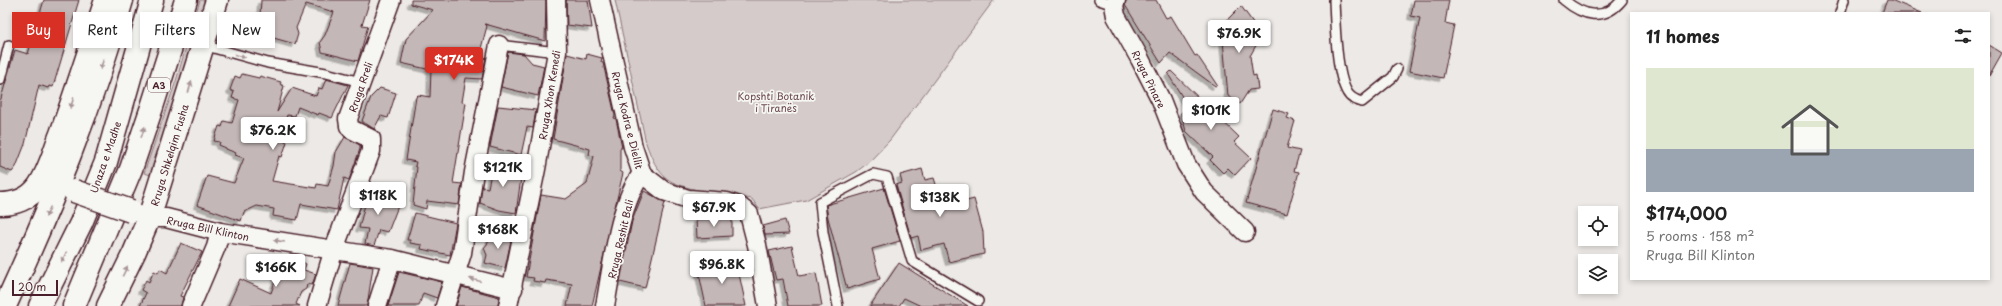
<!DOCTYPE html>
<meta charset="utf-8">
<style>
:root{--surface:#fff;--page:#f2f2f2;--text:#222;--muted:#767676;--accent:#d93025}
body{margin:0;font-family:"Playpen Sans",sans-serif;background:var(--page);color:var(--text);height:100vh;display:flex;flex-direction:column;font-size:15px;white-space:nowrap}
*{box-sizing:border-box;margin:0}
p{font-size:13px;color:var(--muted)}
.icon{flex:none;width:22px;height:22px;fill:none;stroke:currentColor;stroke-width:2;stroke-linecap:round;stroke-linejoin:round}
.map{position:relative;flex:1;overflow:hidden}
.side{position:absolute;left:1630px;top:12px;width:360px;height:268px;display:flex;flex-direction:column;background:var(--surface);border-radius:0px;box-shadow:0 2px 6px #0003}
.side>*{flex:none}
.banner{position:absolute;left:12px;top:12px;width:380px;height:36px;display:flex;gap:8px}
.controls{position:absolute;left:1578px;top:206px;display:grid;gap:8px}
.controls a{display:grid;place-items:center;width:40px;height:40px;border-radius:0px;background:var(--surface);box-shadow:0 2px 6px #0003;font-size:20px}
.scale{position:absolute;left:12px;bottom:10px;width:46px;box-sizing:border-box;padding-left:4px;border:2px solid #4a1f2b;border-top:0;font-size:11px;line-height:14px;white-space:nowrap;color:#4a1f2b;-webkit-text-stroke:3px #f6f6f2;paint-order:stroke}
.price{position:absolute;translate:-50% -34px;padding:0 9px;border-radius:4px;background:#fff;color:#222;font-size:13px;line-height:26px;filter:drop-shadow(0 1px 2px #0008)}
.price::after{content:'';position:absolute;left:50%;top:24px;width:12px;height:9px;margin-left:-6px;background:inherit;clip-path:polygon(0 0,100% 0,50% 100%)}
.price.active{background:var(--accent);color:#fff}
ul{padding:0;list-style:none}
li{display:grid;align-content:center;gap:8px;height:212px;padding:0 16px}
li span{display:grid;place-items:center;height:124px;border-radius:0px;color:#555}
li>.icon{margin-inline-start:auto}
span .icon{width:72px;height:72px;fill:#fffc;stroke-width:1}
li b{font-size:17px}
h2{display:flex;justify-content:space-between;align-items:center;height:48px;padding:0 16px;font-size:17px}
.pill{padding:0 14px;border-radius:0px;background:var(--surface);box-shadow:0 2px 6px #0003;font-size:14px;line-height:36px}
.pill.active{background:var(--accent);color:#fff}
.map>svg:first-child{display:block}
</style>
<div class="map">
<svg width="2002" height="306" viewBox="0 0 2002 306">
<defs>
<filter id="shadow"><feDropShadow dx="-3.5" dy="3.5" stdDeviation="0" flood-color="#0004"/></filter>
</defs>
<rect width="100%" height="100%" fill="#ece9e6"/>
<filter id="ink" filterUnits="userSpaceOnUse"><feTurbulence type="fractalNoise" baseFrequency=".025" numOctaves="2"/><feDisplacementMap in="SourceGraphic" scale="8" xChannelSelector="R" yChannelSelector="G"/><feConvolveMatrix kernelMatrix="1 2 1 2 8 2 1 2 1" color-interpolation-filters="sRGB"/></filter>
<g filter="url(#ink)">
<g fill="#d4cbca" stroke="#8f757a">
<polygon points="200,0 207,0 151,175 144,173 176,81"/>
<path d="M 615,0 L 994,0 L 890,140 L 868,163 L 856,172 L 806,200 L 759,209 L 752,199 C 731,195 685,191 669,180 C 657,172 651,157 646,143 Z"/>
</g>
<g fill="#c4b7b7" stroke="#4a1f2b" filter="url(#shadow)">
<polygon points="44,0 79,0 53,87 49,86 48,88 39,85 25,144 16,167 12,172 0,167 0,102 15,50 28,54"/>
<polygon points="261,0 370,0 362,25 368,26 358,61 322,52 320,42 325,35 334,12 306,4 296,28 298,34 295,44 252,32 256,21 260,16"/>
<polygon points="411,0 546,0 545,41 485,24 487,26 479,56 486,58 482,79 466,78 462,102 466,103 453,183 462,184 459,205 427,201 426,209 413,205 417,167 415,166 416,162 406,160 416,97 418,95 430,97 431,70 401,63 406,39 433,10 411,4"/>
<polygon points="566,0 588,0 592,28 567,25"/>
<polygon points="1126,0 1156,0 1166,18 1171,16 1195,56 1197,55 1217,85 1215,86 1170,53 1161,63 1125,5"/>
<polygon points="1414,0 1449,0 1445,23 1454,25 1443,78 1409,71 1420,18 1411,16"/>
<polygon points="1887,0 1891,0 1922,13 1882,13"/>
<polygon points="1241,6 1262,35 1250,56 1253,76 1256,75 1258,89 1249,90 1240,104 1228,96 1223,40 1218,38 1218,29"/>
<polygon points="1989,45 2002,53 1989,76"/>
<polygon points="508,52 524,54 532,63 544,66 538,96 501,87"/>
<polygon points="567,54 586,59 587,54 602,58 601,62 603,63 615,115 614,118 616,119 622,148 620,148 620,171 623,173 592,306 567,306 572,284 546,280 545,283 533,281 534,278 526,277 541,195 566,199 587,184 594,156 589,155 590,149 553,139"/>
<polygon points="1171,71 1239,137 1234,142 1251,158 1235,175 1228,168 1223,173 1210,160 1213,157 1186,131 1181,113 1188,106 1168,74"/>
<polygon points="242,74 259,78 260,76 281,82 280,84 284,86 277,112 292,88 316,96 319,88 322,89 326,79 348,85 332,118 319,113 318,115 298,107 295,116 287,115 280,138 287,142 282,157 279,156 272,181 316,188 317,184 328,186 334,166 336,152 345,137 360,145 360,149 349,180 344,178 337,210 301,204 297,220 273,216 274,209 257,206 244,212 241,221 197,205 207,176 234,183 244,158 235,155 236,153 226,149 226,148 219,145 220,142 214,141 219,126 222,127 224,121 232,123 239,100 232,98 234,92 230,90 235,76 240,78"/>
<polygon points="380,88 396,93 388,118 381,116 374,129 362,121 371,97"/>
<polygon points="498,106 536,110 533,128 527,127 521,155 490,147"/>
<polygon points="1273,109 1289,114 1287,118 1295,121 1287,148 1300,151 1294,171 1299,172 1287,214 1246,203"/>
<polygon points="520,161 518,170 522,171 516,213 499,210 480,203 482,187 488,188 492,168"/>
<polygon points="922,169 925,180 934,178 939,194 951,190 955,204 974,199 983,232 984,254 949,262 944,244 921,250 918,236 911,238 896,185 902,183 900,175"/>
<polygon points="884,188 900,241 872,249 880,279 847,289 828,218 826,205"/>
<polygon points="644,191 665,202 645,288 620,282 632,221"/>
<polygon points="368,193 400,201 388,232 379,230 374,246 365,244 368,229 359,228"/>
<polygon points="415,213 456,223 450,255 421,249 422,245 410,243 410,240 407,240"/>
<polygon points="732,218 732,236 697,238 696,219"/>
<polygon points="785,220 789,234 765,235 763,226"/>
<polygon points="491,233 512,236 505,268 485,263 487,255 484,248 490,240"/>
<polygon points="181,243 202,252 180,296 183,297 181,306 140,306 146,293 141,290 146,280 149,282 154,271 158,273 160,269 167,273"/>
<polygon points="792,246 799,276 816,273 822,306 788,306 783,279 776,280 769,251"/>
<polygon points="289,258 301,261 306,264 304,270 316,274 312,285 307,284 306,289 301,292 296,304 300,306 228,306 240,279 271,293 282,262 287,264"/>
<polygon points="736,260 746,306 706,306 698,269"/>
<polygon points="350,263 373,267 367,306 338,306"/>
<polygon points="899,263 931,283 968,306 921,306 904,298 899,306 870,306"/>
<polygon points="399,272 442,282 437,298 423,293 419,306 388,306"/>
<polygon points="462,287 499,297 498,306 456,306"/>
</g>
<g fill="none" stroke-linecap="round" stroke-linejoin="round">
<g stroke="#4a1f2b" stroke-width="12">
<g id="service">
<polyline points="1099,0 1114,5"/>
<path d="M 1334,0 C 1335,23 1336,73 1347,92 C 1350,98 1355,100 1362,102 L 1393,77 L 1397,69"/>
<path d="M 1564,0 C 1583,16 1604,22 1622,0"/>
<polyline points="1840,13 1844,0"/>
<polyline points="203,45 268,63 326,73 361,82"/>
<polyline points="499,45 557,52"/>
<polyline points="0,80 9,45"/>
<polyline points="838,306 823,232 820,202 873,174 887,177 912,261 978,301"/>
</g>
</g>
<g stroke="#4a1f2b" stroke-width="21">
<g id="minor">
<polyline points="600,0 633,147 642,174 664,191 688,199 727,202 739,206 749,214 757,245 768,306"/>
<polyline points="1116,0 1114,5 1116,16 1140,59 1161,100 1186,164 1204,192 1245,232"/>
<polyline points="149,218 166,218 220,232 392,259 513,289"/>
<polyline points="191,306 216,247 220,232"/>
<polyline points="317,306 334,249 371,151 371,139 351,129 349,126 348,119 391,0"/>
<polyline points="377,306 392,259"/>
<polyline points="445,306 462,253 474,172 499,45"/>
<polyline points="508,306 536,169 557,52 556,0"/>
<path d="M 605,306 C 612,269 619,202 642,174"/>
</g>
</g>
<g stroke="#4a1f2b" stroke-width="25">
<path id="tertiary" d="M 0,204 C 14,204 29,199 38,187 C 49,172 54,151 61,134 C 77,89 91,45 106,0"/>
</g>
<g stroke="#4a1f2b" stroke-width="25">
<g id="secondary">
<path d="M 5,306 C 51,206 92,107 122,0"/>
<polyline points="108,306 134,253 149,218 217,0"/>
</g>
</g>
<g stroke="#4a1f2b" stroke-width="25">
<g id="trunk">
<polyline points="40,306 81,223 106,162 152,0"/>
<polyline points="74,306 131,169 152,107 186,0"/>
</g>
</g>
<use href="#service" stroke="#f6f6f2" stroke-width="9"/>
<use href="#minor" stroke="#f6f6f2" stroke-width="18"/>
<use href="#tertiary" stroke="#f6f6f2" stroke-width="22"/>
<use href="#secondary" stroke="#f6f6f2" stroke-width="22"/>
<use href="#trunk" stroke="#f6f6f2" stroke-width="22"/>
<g stroke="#4a1f2b" stroke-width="25" stroke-linecap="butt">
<polyline id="secondary-bridge" points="74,191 131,211"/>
</g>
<use href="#secondary-bridge" stroke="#f6f6f2" stroke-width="22"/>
</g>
<defs><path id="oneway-solid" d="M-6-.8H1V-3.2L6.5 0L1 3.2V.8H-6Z"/></defs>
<g fill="#a99598">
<use href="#oneway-solid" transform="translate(240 56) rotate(16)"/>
<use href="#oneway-solid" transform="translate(102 64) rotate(108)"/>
<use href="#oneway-solid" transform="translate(190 87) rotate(-73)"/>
<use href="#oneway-solid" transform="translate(72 103) rotate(109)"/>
<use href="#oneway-solid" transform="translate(143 132) rotate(-71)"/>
<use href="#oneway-solid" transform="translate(48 212) rotate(114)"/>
<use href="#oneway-solid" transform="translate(279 241) rotate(-171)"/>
<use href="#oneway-solid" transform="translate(64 257) rotate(116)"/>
<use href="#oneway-solid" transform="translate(125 271) rotate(-64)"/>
<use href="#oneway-solid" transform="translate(475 280) rotate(-165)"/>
</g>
</g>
<g text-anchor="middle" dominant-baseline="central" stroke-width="3.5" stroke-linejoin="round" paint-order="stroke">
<rect fill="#f6f6f2" stroke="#7e6067" stroke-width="1" x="148" y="78" width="22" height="14" rx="3"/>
<g font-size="9" font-weight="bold" fill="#4a1f2b">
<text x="159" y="85">A3</text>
</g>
<g font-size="10" fill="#4a1f2b" stroke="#f6f6f2">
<text transform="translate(1149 79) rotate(64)">Rruga Pinare</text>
<text transform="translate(360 87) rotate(-71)">Rruga Rreli</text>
<text transform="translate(549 95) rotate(-81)">Rruga Xhon Kenedi</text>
<text transform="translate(628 120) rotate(76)">Rruga Kodra e Diellit</text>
<text transform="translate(169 155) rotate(-73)">Rruga Shkelqim Fusha</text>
<text transform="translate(105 157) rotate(-71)">Unaza e Madhe</text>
<text transform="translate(208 228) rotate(12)">Rruga Bill Klinton</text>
<text transform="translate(620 239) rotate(-77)">Rruga Reshit Bali</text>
</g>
<g font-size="10" fill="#6c4a53" stroke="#f6f6f2">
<text x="776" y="95">Kopshti Botanik<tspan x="776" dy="12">i Tiranës</tspan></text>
</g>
</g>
</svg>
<div class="controls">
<a><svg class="icon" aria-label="locate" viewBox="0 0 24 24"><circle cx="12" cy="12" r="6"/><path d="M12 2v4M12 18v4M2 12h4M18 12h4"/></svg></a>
<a><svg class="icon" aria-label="layers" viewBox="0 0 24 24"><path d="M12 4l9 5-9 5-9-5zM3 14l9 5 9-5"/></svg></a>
</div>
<div class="scale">20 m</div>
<b class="price" style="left:1239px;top:54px">$76.9K</b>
<b class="price active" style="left:454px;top:81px">$174K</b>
<b class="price" style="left:1211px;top:131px">$101K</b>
<b class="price" style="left:273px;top:151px">$76.2K</b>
<b class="price" style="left:503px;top:188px">$121K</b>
<b class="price" style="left:378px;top:216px">$118K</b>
<b class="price" style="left:940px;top:218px">$138K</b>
<b class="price" style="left:714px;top:228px">$67.9K</b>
<b class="price" style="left:498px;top:250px">$168K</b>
<b class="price" style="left:722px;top:285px">$96.8K</b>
<b class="price" style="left:276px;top:288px">$166K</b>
<div class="banner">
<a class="pill active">Buy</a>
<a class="pill">Rent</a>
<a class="pill">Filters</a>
<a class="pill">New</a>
</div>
<section class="side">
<h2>11 homes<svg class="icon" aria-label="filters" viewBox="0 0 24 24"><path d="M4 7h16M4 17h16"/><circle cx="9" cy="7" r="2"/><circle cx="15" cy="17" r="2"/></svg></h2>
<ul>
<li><span style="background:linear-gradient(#dfe7d0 65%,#9aa5b1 0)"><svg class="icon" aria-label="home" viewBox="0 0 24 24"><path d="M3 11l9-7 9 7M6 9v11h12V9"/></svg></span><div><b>$174,000</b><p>5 rooms · 158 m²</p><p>Rruga Bill Klinton</p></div></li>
</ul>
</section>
</div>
